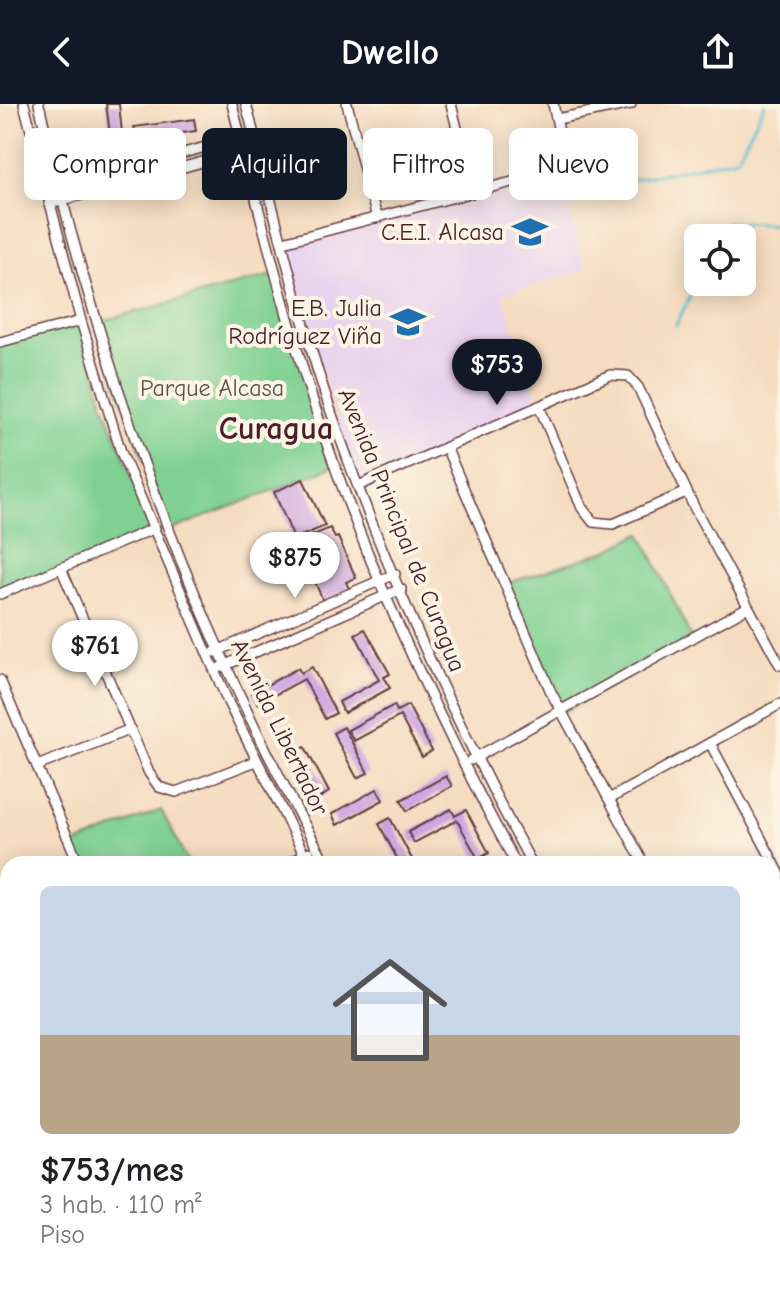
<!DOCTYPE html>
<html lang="es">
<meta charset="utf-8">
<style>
:root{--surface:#fff;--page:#f2f2f2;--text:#202124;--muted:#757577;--line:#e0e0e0;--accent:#111827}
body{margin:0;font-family:"Comic Neue",sans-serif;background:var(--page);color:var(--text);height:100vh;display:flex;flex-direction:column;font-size:30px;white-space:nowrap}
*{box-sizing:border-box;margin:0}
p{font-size:26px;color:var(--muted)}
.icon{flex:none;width:44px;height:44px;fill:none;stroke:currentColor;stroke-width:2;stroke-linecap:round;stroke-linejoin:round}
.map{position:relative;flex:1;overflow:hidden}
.panel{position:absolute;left:0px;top:752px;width:780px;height:442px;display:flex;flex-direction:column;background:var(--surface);border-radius:24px 24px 0 0;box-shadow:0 4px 20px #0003}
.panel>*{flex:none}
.guide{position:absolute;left:24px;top:24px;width:732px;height:72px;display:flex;gap:16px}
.tools{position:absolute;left:684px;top:120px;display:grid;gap:16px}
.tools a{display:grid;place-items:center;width:72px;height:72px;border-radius:12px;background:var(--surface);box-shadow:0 4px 20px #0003;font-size:40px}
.price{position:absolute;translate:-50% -68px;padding:0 18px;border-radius:28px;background:#fff;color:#222;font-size:26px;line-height:52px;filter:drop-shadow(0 2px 4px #0008)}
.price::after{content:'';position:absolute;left:50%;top:48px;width:24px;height:18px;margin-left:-12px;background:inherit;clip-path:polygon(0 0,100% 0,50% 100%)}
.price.selected{background:var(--accent);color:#fff}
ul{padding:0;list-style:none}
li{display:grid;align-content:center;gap:16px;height:424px;padding:0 40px}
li+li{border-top:2px solid var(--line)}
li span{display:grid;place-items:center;height:248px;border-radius:12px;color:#555}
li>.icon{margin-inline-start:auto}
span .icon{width:144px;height:144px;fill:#fffc;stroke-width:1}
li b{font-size:34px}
.tag{padding:0 28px;border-radius:12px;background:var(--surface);box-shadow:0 4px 20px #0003;font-size:28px;line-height:72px}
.tag.selected{background:var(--accent);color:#fff}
header{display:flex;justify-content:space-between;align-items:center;height:104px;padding:0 40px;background:var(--accent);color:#fff;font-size:36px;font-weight:800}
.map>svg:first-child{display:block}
</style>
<header><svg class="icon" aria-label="back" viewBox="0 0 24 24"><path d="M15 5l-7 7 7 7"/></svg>Dwello<svg class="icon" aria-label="share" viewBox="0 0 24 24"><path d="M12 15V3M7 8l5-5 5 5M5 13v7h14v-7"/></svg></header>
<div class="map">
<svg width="780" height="1193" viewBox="0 0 780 1193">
<rect width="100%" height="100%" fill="#fcf5e5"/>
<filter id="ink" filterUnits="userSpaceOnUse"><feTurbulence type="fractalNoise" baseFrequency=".0125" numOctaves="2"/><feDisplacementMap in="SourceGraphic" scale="16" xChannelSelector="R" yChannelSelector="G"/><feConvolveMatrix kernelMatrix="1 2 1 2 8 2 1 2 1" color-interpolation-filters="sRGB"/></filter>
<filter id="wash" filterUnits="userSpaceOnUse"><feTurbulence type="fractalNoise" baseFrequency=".006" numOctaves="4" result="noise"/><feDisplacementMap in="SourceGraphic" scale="32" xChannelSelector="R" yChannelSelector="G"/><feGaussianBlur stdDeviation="1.8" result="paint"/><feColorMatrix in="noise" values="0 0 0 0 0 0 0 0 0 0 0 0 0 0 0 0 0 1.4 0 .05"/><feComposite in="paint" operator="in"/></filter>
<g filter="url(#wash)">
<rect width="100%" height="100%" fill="#f5dbbf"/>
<polygon fill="#e9d2ee" points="558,65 585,166 503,190 539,302 358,382 283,138"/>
<g fill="#7fd092" stroke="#64785e" stroke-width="2">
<polygon points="276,170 335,362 169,427 95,219"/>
<polygon points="81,217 104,301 153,426 0,490 0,238"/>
<polygon points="641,429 692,535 562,609 505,480 606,447"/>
<polygon points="161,706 189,760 79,760 71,742"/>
<polygon points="0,827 8,846 8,1107 0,1092"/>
<polygon points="52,1186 171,1186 175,1193 56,1193"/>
</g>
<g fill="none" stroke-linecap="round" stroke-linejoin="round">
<g stroke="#52becd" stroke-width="3">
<polyline points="598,83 737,54 765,0"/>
<polyline points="720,134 728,118 780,121"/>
<polyline points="676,221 698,177"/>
</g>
</g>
<g id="blocks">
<g fill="#cca1e1">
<polygon points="106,0 119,0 122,29 110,30"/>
<polygon points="194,15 196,27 136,36 134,23"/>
<polygon points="312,53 321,76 315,78 313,72 290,78 286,64"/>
<polygon points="303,375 325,422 294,435 274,388"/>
<polygon points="330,424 335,434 338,433 356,474 346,478 349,485 323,497 306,456 311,454 304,435"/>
<polygon points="365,525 390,570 384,573 390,584 344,609 339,598 379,576 355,530"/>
<polygon points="312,563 336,609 325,615 304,575 258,600 252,589 298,564 301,569"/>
<polygon points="394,601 397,607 408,601 432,647 422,653 400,612 354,637 348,626"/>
<polygon points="344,623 368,669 357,674 333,629"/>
<polygon points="305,643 329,688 319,694 294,649"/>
<polygon points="446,672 452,682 407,707 401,696"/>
<polygon points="377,685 383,696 337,721 332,710"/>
<polygon points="451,705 455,712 466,706 489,749 478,755 457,716 414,739 408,728"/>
<polygon points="390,714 413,757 408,760 400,760 379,720"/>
</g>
</g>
</g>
<g filter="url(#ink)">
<use href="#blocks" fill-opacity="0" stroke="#643b41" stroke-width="2"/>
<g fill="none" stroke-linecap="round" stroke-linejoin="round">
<g stroke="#643b41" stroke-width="8">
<g id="lane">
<polyline points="0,1039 8,1046"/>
<polyline points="23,1186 27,1193"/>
<polyline points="79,1193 80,1186"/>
<polyline points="129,1193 130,1186"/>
</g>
</g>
<g stroke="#643b41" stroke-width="12">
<g id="street">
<polyline points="24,0 81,217 121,348 228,598 309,760"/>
<path d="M 39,0 C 100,267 192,520 326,760"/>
<path d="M 232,0 C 259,108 286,216 321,322 C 370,470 442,623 516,760"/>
<path d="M 246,0 C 275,110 300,221 338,328 C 390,476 457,622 532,760"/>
<polyline points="347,0 377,114"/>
<polyline points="451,0 473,89"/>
<polyline points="557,15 631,0"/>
<polyline points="57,83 243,33"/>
<polyline points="49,100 246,46"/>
<polyline points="283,138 554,67 564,51 553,0"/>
<polyline points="0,238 81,217"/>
<polyline points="539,302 582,404 593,418 613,420 686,388"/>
<polyline points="446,343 551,588 644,760"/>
<polyline points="358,382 610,271 628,272 638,283 694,403 780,561"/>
<polyline points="61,464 149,669 159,683 176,688 256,657"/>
<polyline points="0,490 155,424"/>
<polyline points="215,548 395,470"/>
<polyline points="221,563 401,485"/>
<polyline points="0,576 79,760"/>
<polyline points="710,639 780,770"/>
<polyline points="471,656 748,503"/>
<polyline points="37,662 131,625"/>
<polyline points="609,695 780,600"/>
<polyline points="287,760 309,748"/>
<polyline points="772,807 780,803"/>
<polyline points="0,827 8,846"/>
<polyline points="772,921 780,916"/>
<polyline points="772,1054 780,1050"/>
<polyline points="772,1136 780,1132"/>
<polyline points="0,1137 8,1133"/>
<polyline points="772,1152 780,1166"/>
<polyline points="192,1186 196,1193"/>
<polyline points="482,1186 486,1193"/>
<polyline points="600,1186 604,1193"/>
<polyline points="667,1186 671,1193"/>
<polyline points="731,1186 735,1193"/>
<polyline points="279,1193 292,1186"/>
<polyline points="396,1193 408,1186"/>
<polyline points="514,1193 527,1186"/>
</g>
</g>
<g stroke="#643b41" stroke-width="17">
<g id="secondary">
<polyline points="0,892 8,903"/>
<polyline points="0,1092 8,1107"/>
<polyline points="52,1186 56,1193"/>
<polyline points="171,1186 175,1193"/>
</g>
</g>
<use href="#lane" stroke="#fff" stroke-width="5"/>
<use href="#street" stroke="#fff" stroke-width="9"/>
<use href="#secondary" stroke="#f9e7c3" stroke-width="14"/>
</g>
</g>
<defs>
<g id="school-bare" transform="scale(2.76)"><path d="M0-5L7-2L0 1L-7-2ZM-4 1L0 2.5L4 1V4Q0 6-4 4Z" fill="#1f6fb2" stroke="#fcf5e5" stroke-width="2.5" paint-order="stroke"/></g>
</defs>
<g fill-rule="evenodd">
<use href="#school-bare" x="530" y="128"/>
<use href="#school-bare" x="408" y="218"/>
</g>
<g text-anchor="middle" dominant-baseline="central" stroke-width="8" stroke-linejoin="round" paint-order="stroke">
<g font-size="24" fill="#4a1f2b" stroke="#fcf5e5" text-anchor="end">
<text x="504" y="128">C.E.I. Alcasa</text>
<text x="382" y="204">E.B. Julia<tspan x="382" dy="28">Rodríguez Viña</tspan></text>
</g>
<g font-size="24" fill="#5a544a" stroke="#fcf5e5">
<text x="212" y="284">Parque Alcasa</text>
</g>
<g font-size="24" fill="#4a1f2b" stroke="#fcf5e5">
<text transform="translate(402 426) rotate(68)">Avenida Principal de Curagua</text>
<text transform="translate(280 623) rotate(64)">Avenida Libertador</text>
</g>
<g font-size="32" font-weight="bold" fill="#4a1f2b" stroke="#fcf5e5">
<text x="276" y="324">Curagua</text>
</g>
</g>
</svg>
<div class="tools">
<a><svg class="icon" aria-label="locate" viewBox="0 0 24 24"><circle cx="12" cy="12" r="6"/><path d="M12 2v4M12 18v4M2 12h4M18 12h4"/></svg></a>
</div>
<b class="price selected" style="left:497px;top:303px">$753</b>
<b class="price" style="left:295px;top:496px">$875</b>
<b class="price" style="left:95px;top:584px">$761</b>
<div class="guide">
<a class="tag">Comprar</a>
<a class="tag selected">Alquilar</a>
<a class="tag">Filtros</a>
<a class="tag">Nuevo</a>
</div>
<section class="panel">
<ul>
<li><span style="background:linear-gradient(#c9d6e8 60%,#b9a48a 0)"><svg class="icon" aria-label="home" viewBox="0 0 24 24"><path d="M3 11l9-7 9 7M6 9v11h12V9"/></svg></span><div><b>$753/mes</b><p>3 hab. · 110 m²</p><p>Piso</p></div></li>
</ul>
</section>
</div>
